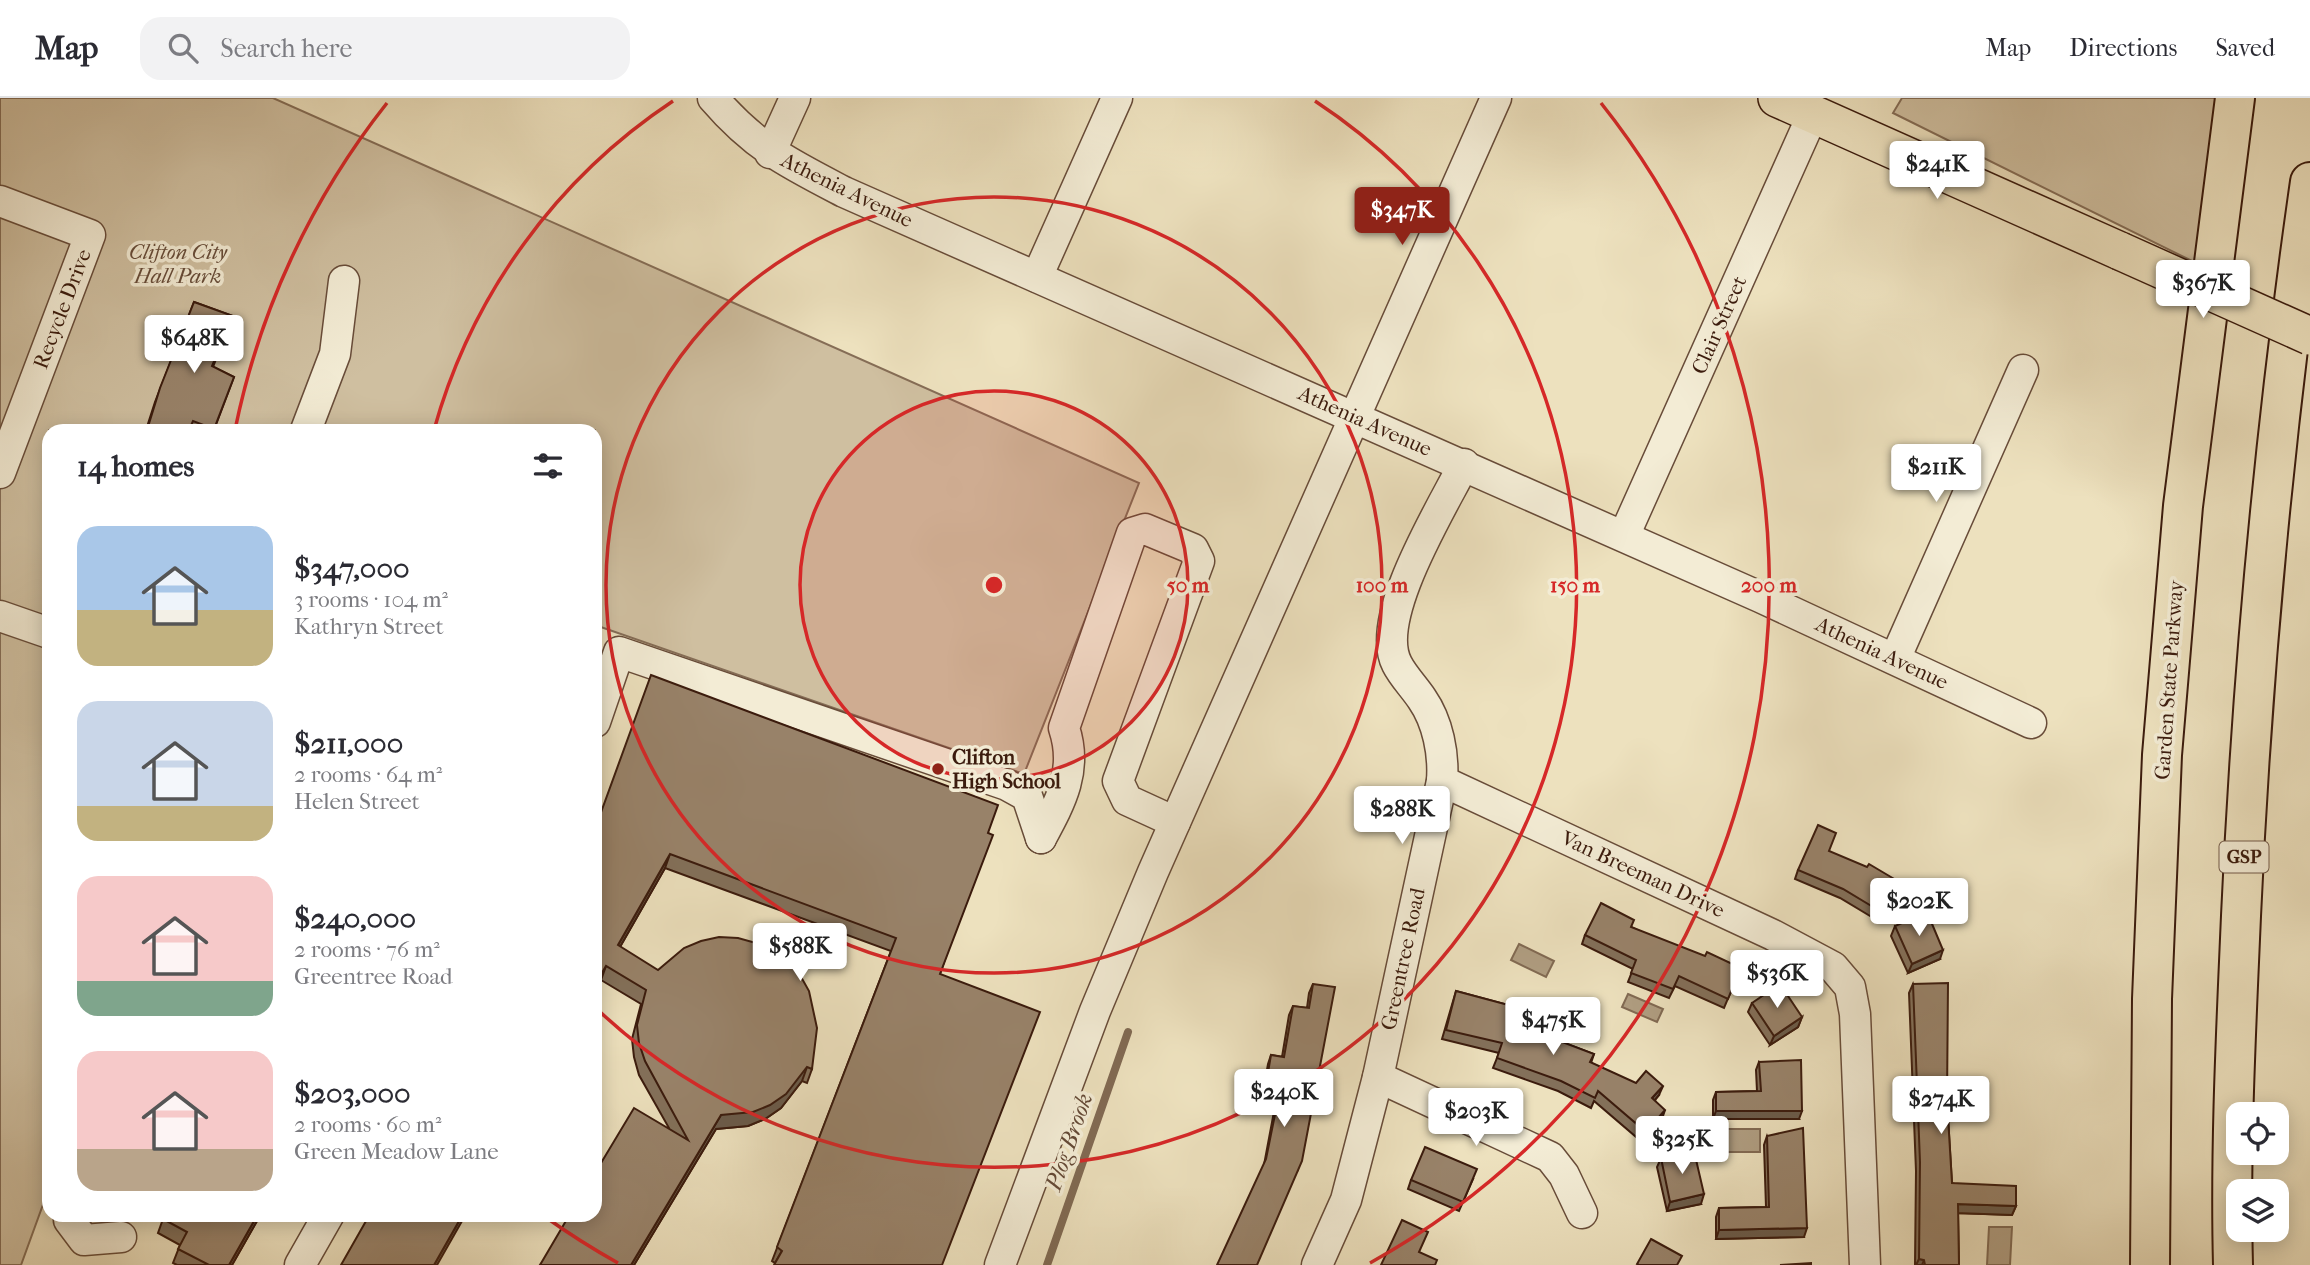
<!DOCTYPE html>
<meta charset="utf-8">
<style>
:root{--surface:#fff;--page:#f2f2f3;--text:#2b2b33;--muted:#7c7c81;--line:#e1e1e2;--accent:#8f2418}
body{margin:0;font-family:"IM FELL French Canon",serif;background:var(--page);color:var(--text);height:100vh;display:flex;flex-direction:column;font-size:26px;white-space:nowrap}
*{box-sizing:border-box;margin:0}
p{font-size:23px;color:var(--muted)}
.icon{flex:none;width:38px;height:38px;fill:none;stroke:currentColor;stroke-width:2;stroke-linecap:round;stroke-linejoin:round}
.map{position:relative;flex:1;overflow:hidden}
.sheet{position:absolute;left:42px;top:326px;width:560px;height:798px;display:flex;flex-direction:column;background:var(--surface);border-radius:21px;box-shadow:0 4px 18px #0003}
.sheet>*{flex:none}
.tools{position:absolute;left:2226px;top:1004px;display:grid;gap:14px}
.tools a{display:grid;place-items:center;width:63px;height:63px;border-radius:14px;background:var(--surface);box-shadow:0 4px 18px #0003;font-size:35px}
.price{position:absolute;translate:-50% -60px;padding:0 16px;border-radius:7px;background:#fff;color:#222;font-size:23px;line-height:46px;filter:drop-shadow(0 2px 4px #0008)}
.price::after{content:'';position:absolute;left:50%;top:42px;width:21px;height:16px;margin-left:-10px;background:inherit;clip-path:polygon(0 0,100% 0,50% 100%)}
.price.active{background:var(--accent);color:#fff}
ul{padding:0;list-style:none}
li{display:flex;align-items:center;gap:21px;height:175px;padding:0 35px}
li span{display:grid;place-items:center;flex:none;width:196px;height:140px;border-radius:21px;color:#555}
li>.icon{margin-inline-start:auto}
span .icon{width:84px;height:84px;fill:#fffc;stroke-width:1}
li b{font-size:30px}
h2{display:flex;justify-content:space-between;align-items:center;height:84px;padding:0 35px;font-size:30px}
header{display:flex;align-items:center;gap:42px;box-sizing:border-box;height:98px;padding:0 35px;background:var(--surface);border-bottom:2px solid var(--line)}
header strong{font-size:33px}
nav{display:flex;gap:38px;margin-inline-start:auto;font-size:24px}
.search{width:490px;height:63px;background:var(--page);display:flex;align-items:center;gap:18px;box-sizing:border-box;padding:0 24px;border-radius:21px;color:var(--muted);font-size:26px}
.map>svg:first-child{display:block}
</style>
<header>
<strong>Map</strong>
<div class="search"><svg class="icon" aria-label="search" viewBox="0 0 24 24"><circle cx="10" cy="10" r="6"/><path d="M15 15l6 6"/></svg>Search here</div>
<nav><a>Map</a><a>Directions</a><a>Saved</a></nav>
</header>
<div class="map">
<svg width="2310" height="1167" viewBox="0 0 2310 1167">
<rect width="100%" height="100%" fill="#ede1be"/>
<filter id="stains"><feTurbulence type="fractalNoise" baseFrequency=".00286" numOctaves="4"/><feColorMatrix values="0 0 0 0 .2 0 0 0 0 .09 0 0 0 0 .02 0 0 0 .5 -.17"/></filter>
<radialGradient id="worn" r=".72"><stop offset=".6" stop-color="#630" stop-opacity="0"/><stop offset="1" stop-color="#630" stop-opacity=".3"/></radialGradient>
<g fill="#cfbfa0" stroke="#856d56" stroke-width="2">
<polygon points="0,0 273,0 1139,385 1024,676 595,527 595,332 49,332 49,1090 21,1167 0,1167"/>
<polygon points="1902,0 2221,0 2196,165 1893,15"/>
</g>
<g fill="#b09e82" stroke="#816a53" stroke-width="2">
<polygon points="1519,846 1554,863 1546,879 1511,862"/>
<polygon points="1628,896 1663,911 1657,924 1622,909"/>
<rect x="1722" y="1031" width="38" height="23"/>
<polygon points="1989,1129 2012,1129 2010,1167 1987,1167"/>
</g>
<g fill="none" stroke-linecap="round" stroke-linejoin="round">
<polyline stroke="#816a53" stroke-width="8" points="1047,1167 1128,934"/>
<g stroke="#684c39" stroke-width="33">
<g id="minor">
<path d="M 713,0 C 755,49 788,65 844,94 L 1760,499 L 2031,625"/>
<polyline points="770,55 795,0"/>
<polyline points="0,103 90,137 0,375"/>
<polyline points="1037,179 1117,0"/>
<polyline points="306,332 335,256 344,183"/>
<polyline points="1624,438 1813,16"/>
<polyline points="0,518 49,535"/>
<polyline points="1895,561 2023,272"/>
<polyline points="595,624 619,554 1007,687 1027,698 1041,740"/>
<polyline points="1442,683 1773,837 1833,869 1850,889 1855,916 1865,1167"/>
<path d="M 1041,740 C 1061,703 1078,672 1064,630 L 1132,435 L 1145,431 L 1193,451 L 1199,463 L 1118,683 L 1127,702 L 1175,724"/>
<polyline points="1378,979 1550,1059 1564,1077 1582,1115"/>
<polyline points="69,1116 69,1122 84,1142 121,1139"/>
<polyline points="300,1167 329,1116"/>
<polyline points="1000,1167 1095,913 1153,774 1496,0"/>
<path d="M 1317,1167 L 1346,1102 L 1378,979 L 1442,683 C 1444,656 1438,624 1422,601 C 1414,589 1403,578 1397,566 C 1373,520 1442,410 1464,366"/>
</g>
</g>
<g stroke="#3b1b0d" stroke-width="40">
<polyline id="major" points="1777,0 2120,153"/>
</g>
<g stroke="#3b1b0d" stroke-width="42">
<g id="highway">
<polyline points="2150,1167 2152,901 2162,657 2183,408 2235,0"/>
<path d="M 2233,1167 C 2230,1051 2236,934 2241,818 C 2252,572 2275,328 2310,84"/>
</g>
</g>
<use href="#minor" stroke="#f3ecd5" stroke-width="30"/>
<use href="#major" stroke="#ede1be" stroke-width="37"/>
<use href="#highway" stroke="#ede1be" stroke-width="38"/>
<g stroke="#3b1b0d" stroke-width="40" stroke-linecap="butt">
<polyline id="major-bridge" points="2120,153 2310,238"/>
</g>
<use href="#major-bridge" stroke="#ede1be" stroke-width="37"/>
</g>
<g fill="#83705a" stroke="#3b1b0d" stroke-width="2">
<polygon points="194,204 233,218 213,269 234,279 214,332 146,332 155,304"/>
<polygon points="595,726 988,735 940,876 775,1165 772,1163 891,853 665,770 620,849 812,971 807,985 802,983 781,1010 765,1021 748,1028 716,1031 634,1167 540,1167 669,1030 639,977 634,959 632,941 641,906 601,882 595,892"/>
<polygon points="1829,753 1898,795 1880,824 1840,800 1795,781 1798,772"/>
<polygon points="1895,828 1940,861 1908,875 1891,838"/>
<polygon points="1631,829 1737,879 1724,910 1675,888 1669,900 1628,884 1633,871 1582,846 1585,837"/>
<polygon points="1313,886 1298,1072 1264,1067 1278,992 1264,989 1268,966 1271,957 1282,959 1289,917 1293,908 1307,910 1309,895"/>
<polygon points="1913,886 1947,1002 1952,1085 2016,1108 2012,1117 1958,1115 1959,1167 1915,1167 1916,1073 1909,895"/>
<polygon points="1456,893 1527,912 1520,928 1594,956 1591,965 1659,997 1655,1002 1662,1021 1642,1044 1594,1003 1591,1010 1558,993 1493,970 1499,955 1442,941"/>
<polygon points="1752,905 1802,919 1798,929 1770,947 1748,914"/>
<polygon points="1759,964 1799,1021 1713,1021 1713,1002 1716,994 1757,993 1756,972"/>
<polygon points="1767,1038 1804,1139 1716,1141 1716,1119 1719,1110 1766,1109 1764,1047"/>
<polygon points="1661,1060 1701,1106 1667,1113 1657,1069"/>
<polygon points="1473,1081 1459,1113 1408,1091 1411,1082"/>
<polygon points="261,1116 232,1167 177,1167 173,1165 180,1147 158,1135 163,1121"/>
</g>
<g fill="#6a5b4a" stroke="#3b1b0d" stroke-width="2">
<polygon points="670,756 665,770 613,861 618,847"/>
<polygon points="1901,785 1898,795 1880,824 1883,815"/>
<polygon points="1943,852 1940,861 1908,875 1912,866"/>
<polygon points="606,868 601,882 595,892 595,887"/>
<polygon points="1802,919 1798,929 1770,947 1774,938"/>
<polygon points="807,969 802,983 781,1010 765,1021 748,1028 716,1031 634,1167 631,1167 721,1017"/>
<polygon points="1663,988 1659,997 1649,1009 1652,1000"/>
<polygon points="1665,1012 1662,1021 1642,1044 1646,1034"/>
<polygon points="1716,1013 1802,1013 1799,1021 1713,1021"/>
<polygon points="1704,1096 1701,1106 1667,1113 1670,1104"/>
<polygon points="1958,1106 2016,1108 2012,1117 1955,1115"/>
<polygon points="258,1116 261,1116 232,1167 229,1167"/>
<polygon points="463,1116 466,1116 437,1167 434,1167"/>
<polygon points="1807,1130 1804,1139 1716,1141 1719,1132"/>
<polygon points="1919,1161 1924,1162 1922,1167 1916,1167"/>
</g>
<g fill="#988269" stroke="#3b1b0d" stroke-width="2">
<polygon points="194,204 233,218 212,268 234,279 214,331 193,323 189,332 147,332 160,290"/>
<polygon points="651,577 998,707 988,735 993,737 940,876 1040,914 942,1167 774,1167 782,1153 777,1149 896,840 670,756 618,847 658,872 684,850 701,843 719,839 738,840 770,849 773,845 800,877 809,893 817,930 812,971 807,969 786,996 770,1007 753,1014 721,1017 631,1167 540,1167 570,1116 595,1116 595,1075 634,1010 688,1042 645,963 639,945 637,927 646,892 606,868 595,887 595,726 600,717"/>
<polygon points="1818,727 1836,735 1829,753 1867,769 1869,766 1901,785 1883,815 1843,791 1798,772"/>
<polygon points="1601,805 1634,822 1631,829 1705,858 1707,854 1741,870 1728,901 1679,878 1673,891 1631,875 1636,862 1585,837"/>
<polygon points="1927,814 1943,852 1912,866 1895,828"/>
<polygon points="1948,885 1947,1002 1952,1085 2016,1088 2016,1108 1958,1106 1959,1167 1925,1167 1924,1162 1919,1161 1920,1064 1913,886"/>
<polygon points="1313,886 1335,889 1302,1063 1257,1167 1217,1167 1266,1061 1282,982 1267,980 1271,957 1284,959 1293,908 1309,910"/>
<polygon points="1780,886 1802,919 1774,938 1752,905"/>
<polygon points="1456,893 1527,912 1520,928 1594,956 1590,964 1636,985 1646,973 1663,988 1652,1000 1665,1012 1646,1034 1598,993 1595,1000 1561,983 1497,960 1502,945 1446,932"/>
<polygon points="1801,962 1802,1013 1716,1013 1716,994 1761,993 1759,964"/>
<polygon points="1803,1030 1807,1130 1719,1132 1719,1110 1769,1109 1767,1038"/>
<polygon points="1425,1049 1477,1071 1463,1104 1411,1082"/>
<polygon points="1694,1053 1704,1096 1670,1104 1661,1060"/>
<polygon points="166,1116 258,1116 229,1167 209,1167 178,1151 187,1134 163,1121"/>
<polygon points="370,1116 463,1116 434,1167 341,1167"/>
<polygon points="1402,1122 1428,1134 1419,1154 1437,1162 1435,1167 1381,1167"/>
<polygon points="1651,1141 1682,1158 1677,1167 1639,1167 1637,1166"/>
<polygon points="1811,1165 1811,1167 1780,1167"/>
</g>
<circle cx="994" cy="487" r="194" fill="#d62828" fill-opacity=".12"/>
<g fill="none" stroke="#d62828" stroke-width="3.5">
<circle cx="994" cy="487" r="194"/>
<circle cx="994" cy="487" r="388"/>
<path d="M434 332A581 581 0 0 1 673 3M1315 3A581 581 0 1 1 598 912"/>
<path d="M618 1165A775 775 0 0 1 544 1118M235 332A775 775 0 0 1 387 5M1601 5A775 775 0 0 1 1370 1165"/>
</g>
<circle fill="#8f2418" stroke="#f3ecd5" stroke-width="2.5" cx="938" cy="671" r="7"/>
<g text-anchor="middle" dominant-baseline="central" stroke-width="7" stroke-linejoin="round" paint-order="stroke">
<rect fill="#f3ecd5" stroke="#725a49" stroke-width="2" x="2219.5" y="743.5" width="49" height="31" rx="5"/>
<g font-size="19" font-weight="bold" fill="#3b1b0d">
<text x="2244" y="759">GSP</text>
</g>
<g font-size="21" fill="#3b1b0d" stroke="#f3ecd5">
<text transform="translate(847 92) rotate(26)">Athenia Avenue</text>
<text transform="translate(62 211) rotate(-69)">Recycle Drive</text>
<text transform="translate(1719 227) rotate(-66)">Clair Street</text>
<text transform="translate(1365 323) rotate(24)">Athenia Avenue</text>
<text transform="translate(1882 555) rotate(25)">Athenia Avenue</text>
<text transform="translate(2169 582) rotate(-86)">Garden State Parkway</text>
<text transform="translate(1643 776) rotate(25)">Van Breeman Drive</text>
<text transform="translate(1403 861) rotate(-78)">Greentree Road</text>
</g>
<g font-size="21" font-style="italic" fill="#674c39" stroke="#f3ecd5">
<text x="178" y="154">Clifton City<tspan x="178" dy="24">Hall Park</tspan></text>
</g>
<g font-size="21" font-weight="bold" fill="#3b1b0d" stroke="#f3ecd5" text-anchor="start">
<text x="952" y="659">Clifton<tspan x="952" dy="24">High School</tspan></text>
</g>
<g font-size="23" font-style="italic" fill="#644936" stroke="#f3ecd5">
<text transform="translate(1069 1044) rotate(-71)">Plog Brook</text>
</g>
</g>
<circle cx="994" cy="487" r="10" fill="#d62828" stroke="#f3ecd5" stroke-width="3.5"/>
<g font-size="21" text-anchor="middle" font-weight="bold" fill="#d62828" stroke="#f3ecd5" stroke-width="7" stroke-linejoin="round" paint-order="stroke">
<text x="1188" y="494">50 m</text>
<text x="1382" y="494">100 m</text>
<text x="1575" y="494">150 m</text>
<text x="1769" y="494">200 m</text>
</g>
<rect width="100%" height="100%" filter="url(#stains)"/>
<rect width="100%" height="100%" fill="url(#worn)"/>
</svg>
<div class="tools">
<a><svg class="icon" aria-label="locate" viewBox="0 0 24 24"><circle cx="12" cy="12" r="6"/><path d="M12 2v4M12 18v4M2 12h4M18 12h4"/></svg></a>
<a><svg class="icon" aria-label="layers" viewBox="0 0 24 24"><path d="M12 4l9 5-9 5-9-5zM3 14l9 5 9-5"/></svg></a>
</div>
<b class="price" style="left:1937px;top:103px">$241K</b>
<b class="price active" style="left:1402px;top:149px">$347K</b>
<b class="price" style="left:2203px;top:222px">$367K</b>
<b class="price" style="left:194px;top:277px">$648K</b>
<b class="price" style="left:1936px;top:406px">$211K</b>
<b class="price" style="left:1402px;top:748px">$288K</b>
<b class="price" style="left:1919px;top:840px">$202K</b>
<b class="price" style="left:800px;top:885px">$588K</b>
<b class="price" style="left:1777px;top:912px">$536K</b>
<b class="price" style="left:1553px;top:959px">$475K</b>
<b class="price" style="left:1284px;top:1031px">$240K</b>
<b class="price" style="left:1941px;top:1038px">$274K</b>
<b class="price" style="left:1476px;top:1050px">$203K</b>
<b class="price" style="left:1682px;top:1078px">$325K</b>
<section class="sheet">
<h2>14 homes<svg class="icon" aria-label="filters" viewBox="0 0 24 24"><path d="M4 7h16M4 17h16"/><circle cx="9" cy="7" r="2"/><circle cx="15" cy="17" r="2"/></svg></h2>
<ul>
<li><span style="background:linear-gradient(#a9c7e8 60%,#c2b280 0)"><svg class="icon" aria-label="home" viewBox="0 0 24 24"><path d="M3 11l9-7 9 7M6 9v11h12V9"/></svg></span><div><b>$347,000</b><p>3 rooms · 104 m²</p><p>Kathryn Street</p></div></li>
<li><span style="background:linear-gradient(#c9d6e8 75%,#c2b280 0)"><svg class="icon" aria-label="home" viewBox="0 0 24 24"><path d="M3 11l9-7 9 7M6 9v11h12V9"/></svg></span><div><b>$211,000</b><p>2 rooms · 64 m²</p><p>Helen Street</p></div></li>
<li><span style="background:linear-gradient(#f6c9c9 75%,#7fa58c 0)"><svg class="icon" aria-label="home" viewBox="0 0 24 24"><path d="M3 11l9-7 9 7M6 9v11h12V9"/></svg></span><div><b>$240,000</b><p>2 rooms · 76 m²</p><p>Greentree Road</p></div></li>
<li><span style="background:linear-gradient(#f6c9c9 70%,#b9a48a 0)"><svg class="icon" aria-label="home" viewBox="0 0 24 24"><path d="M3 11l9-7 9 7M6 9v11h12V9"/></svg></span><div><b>$203,000</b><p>2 rooms · 60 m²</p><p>Green Meadow Lane</p></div></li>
</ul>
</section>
</div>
